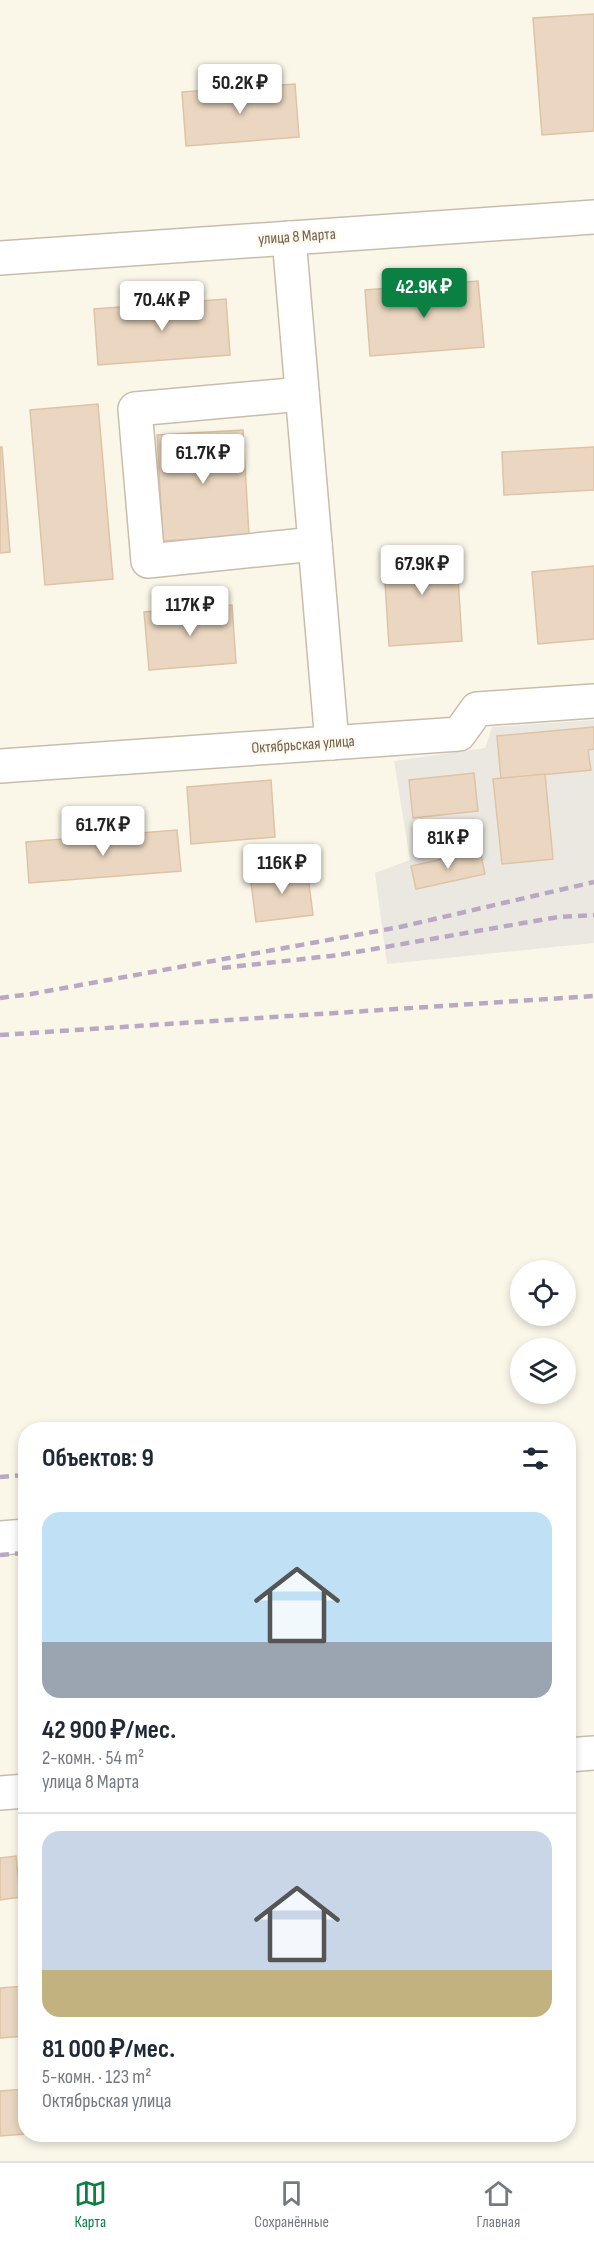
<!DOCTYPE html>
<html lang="ru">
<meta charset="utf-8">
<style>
:root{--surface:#fff;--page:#f2f2f3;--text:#1f2937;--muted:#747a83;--line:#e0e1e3;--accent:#0b8043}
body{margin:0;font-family:"Sofia Sans Condensed",sans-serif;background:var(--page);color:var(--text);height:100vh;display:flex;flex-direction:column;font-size:22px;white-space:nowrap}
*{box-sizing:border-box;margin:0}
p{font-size:20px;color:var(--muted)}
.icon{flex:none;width:33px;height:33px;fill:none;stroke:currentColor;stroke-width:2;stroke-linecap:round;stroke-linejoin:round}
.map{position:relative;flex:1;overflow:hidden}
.panel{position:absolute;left:18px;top:1422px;width:558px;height:720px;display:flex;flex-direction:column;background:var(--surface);border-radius:24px;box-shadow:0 3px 9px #0003}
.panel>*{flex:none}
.tools{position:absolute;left:510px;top:1260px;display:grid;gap:12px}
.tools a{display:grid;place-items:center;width:66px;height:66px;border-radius:50%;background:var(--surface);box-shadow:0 3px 9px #0003;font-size:30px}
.price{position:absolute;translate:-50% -51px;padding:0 14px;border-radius:6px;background:#fff;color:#222;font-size:20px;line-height:39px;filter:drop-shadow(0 2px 3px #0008)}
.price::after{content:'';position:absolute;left:50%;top:36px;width:18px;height:14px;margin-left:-9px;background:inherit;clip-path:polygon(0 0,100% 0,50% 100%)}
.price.current{background:var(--accent);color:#fff}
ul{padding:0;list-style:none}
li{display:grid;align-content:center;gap:12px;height:318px;padding:0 24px}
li+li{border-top:2px solid var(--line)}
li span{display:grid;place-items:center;height:186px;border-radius:18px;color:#555}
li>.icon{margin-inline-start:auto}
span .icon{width:108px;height:108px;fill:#fffc;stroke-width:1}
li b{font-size:26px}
h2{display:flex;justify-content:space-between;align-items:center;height:72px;padding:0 24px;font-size:26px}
.menu{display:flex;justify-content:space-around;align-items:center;height:84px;border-top:2px solid var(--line);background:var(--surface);font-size:16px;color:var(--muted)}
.menu a{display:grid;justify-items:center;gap:3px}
.menu .current{color:var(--accent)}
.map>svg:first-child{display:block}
</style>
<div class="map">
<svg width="594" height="2161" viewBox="0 0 594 2161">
<rect width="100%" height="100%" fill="#faf6e8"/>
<polygon fill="#ebe8e1" points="594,720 594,943 387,964 375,873 410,860 394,761 485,748 492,727"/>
<g fill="#ebd7c1" stroke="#dec3a5" stroke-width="1.5">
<polygon points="594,14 594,131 542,135 533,18"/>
<polygon points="295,84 299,137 186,146 182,92"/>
<polygon points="478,281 484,347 370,356 365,290"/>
<polygon points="226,299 230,355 98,365 94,309"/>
<polygon points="98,404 113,579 45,585 30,410"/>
<polygon points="243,430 249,536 163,541 157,435"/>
<polygon points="0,447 2,447 10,552 0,553"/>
<polygon points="594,447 594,490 504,495 502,452"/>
<polygon points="456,546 462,641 389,646 383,551"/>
<polygon points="594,566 594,639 538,644 532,572"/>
<polygon points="232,605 236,663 149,670 144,612"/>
<polygon points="594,727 594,749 588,750 591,770 501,779 497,736"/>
<polygon points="474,773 478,811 413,818 409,780"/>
<polygon points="545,774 553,859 502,864 493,779"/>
<polygon points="271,780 275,837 191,844 187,787"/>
<polygon points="177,830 181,871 29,883 26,842"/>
<polygon points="480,851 485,874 416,889 411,866"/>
<polygon points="307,868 313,915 256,922 250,875"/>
<polygon points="16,1856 20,1897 0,1900 0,1858"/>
<polygon points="26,1986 26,2036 0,2038 0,1988"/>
<polygon points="26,2089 26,2134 0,2136 0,2091"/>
</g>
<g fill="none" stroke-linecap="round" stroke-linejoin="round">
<g stroke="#c8bdad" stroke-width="36">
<g id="minor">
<polyline points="289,238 332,743"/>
<polyline points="0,258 594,217"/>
<polyline points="302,394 135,409 148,561 315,544"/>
<polyline points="0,766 459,734 477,709 594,701"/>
<polyline points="0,1538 26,1536"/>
<polyline points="568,1755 594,1753"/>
<polyline points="0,1793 26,1791"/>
</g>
</g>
<use href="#minor" stroke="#fff" stroke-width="33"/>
<g stroke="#baa7c3" stroke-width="4.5" stroke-dasharray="9 6" stroke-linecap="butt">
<polyline points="222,968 339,955 558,917 594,915"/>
<polyline points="0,998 31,994 400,927 594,882"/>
<polyline points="0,1035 594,996"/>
<polyline points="0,1477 26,1475"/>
<polyline points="0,1555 26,1553"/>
</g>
</g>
<g text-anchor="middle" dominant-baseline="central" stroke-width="4.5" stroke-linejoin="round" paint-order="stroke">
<g font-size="16" fill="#72604f" stroke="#fdf9ee">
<text transform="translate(297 237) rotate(-4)">улица 8 Марта</text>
<text transform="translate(303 745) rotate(-4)">Октябрьская улица</text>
</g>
</g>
</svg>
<div class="tools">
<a><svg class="icon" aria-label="locate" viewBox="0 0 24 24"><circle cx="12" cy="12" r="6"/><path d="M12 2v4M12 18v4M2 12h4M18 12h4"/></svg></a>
<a><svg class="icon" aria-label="layers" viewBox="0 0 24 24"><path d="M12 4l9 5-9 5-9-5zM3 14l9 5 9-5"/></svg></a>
</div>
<b class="price" style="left:240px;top:115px">50.2K ₽</b>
<b class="price current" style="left:424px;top:319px">42.9K ₽</b>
<b class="price" style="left:162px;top:332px">70.4K ₽</b>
<b class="price" style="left:203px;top:485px">61.7K ₽</b>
<b class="price" style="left:422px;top:596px">67.9K ₽</b>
<b class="price" style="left:190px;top:637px">117K ₽</b>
<b class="price" style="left:103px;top:857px">61.7K ₽</b>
<b class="price" style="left:448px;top:870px">81K ₽</b>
<b class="price" style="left:282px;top:895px">116K ₽</b>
<section class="panel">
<h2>Объектов: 9<svg class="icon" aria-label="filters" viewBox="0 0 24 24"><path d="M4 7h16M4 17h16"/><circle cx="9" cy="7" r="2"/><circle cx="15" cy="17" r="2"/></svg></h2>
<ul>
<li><span style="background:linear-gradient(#bfe0f5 70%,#9aa5b1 0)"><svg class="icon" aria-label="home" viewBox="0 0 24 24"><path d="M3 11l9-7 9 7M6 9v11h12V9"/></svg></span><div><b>42 900 ₽/мес.</b><p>2-комн. · 54 m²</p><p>улица 8 Марта</p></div></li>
<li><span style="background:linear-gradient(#c9d6e8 75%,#c2b280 0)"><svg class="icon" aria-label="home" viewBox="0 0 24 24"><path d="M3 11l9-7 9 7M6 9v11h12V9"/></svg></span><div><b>81 000 ₽/мес.</b><p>5-комн. · 123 m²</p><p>Октябрьская улица</p></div></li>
</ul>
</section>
</div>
<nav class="menu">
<a class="current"><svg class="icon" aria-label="map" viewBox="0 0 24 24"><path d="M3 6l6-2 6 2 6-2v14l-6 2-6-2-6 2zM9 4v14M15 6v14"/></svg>Карта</a>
<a><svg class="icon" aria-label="saved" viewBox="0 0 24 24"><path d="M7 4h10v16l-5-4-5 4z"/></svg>Сохранённые</a>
<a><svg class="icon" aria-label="home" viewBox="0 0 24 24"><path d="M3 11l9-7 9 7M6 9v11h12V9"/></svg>Главная</a>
</nav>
